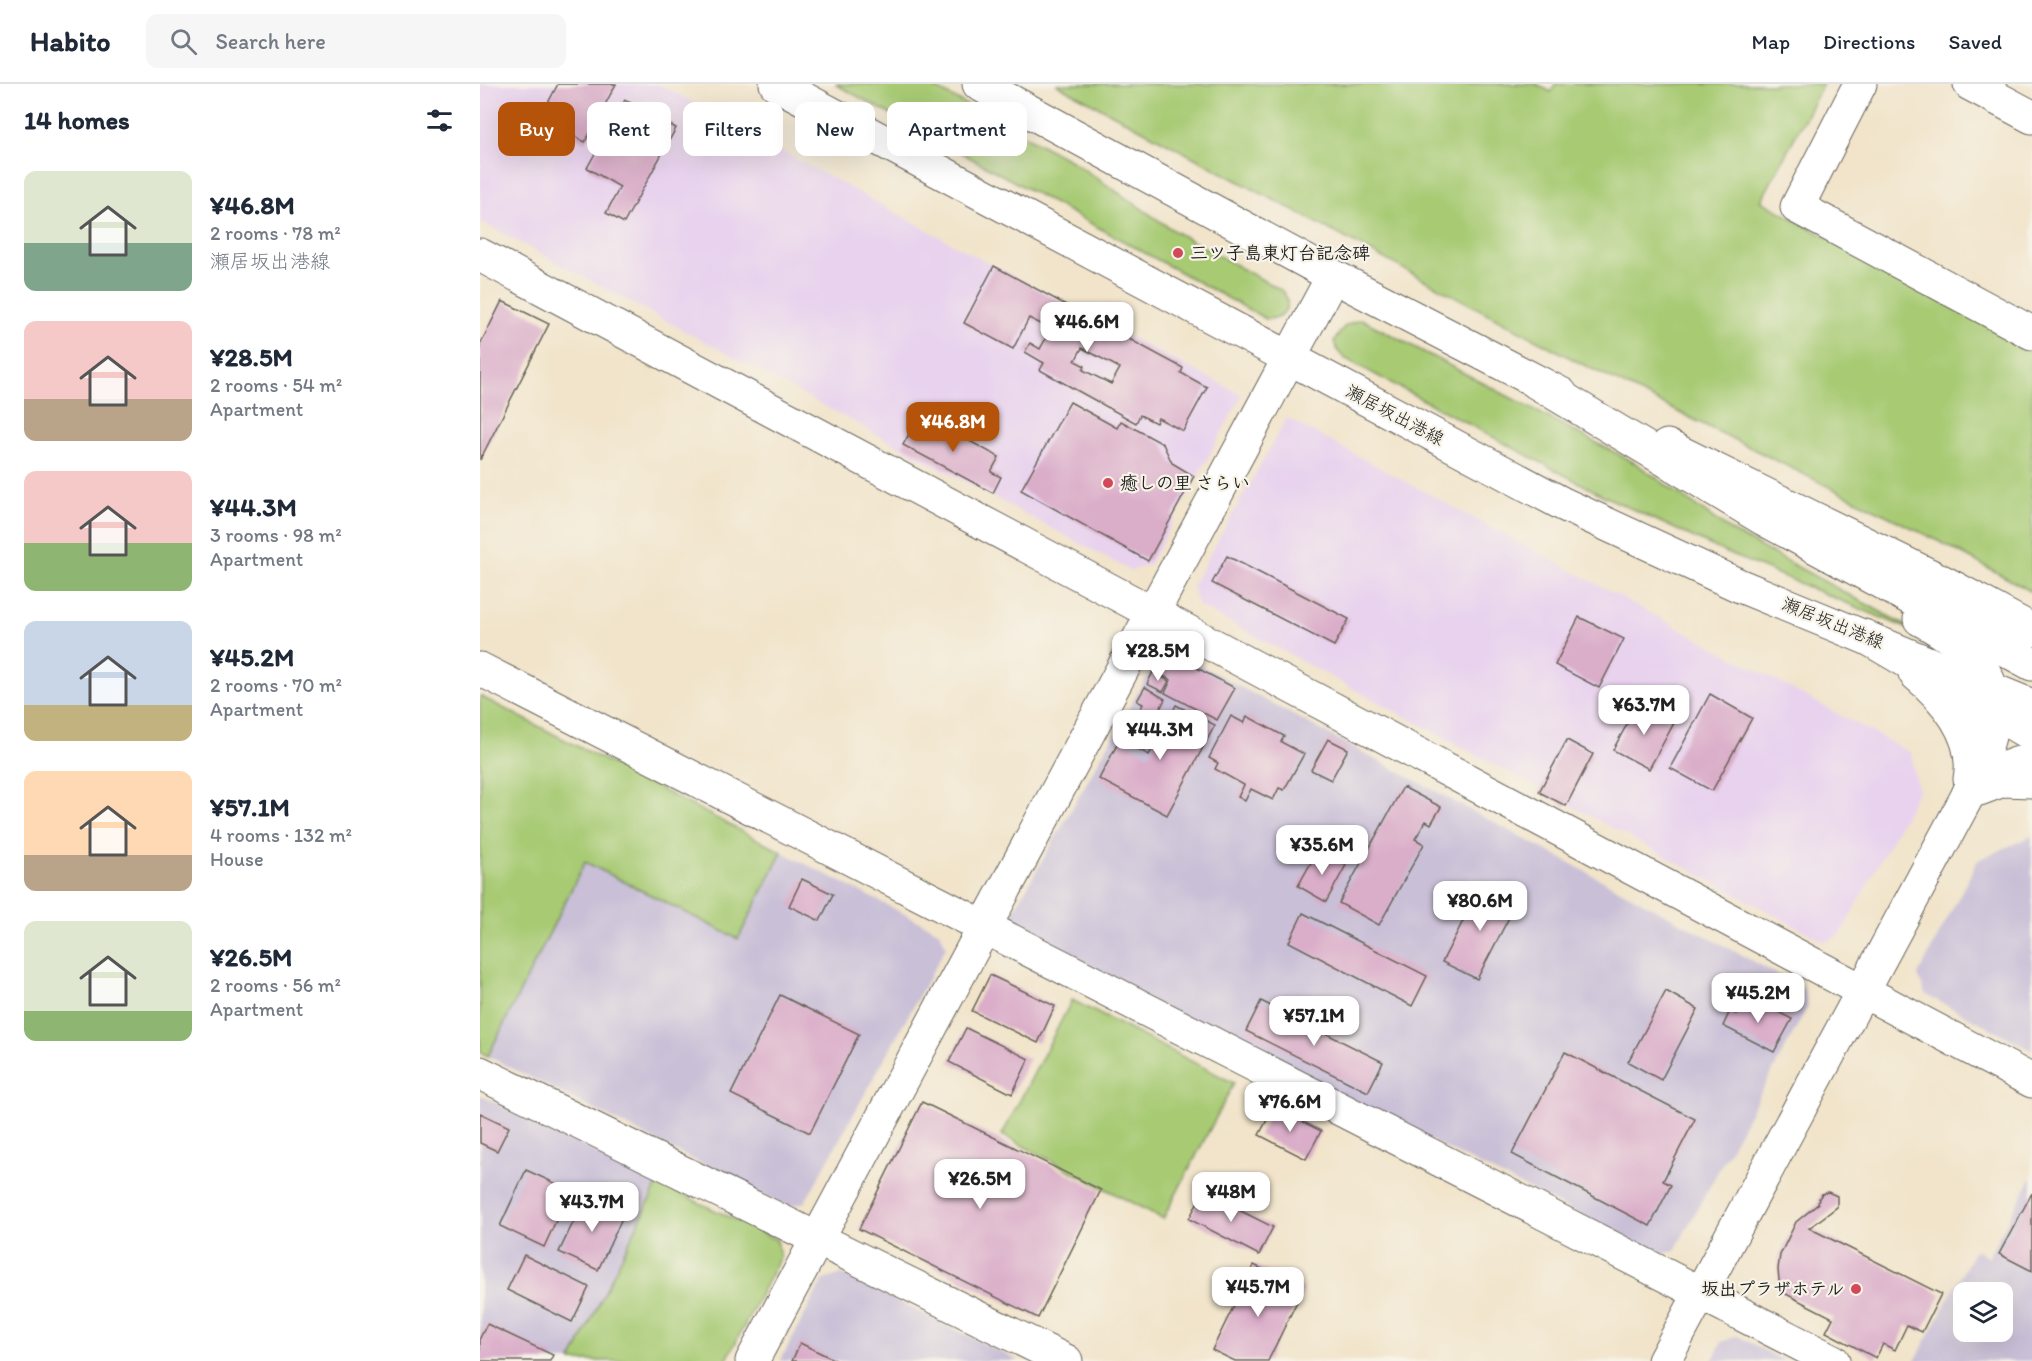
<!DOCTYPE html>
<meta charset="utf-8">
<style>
:root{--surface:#fff;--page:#f6f6f7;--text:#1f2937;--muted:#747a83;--line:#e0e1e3;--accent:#b45309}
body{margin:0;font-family:Itim,"Klee One",sans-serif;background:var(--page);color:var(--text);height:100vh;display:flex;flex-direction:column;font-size:22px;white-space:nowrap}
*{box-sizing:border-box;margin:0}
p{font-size:20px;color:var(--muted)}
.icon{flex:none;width:33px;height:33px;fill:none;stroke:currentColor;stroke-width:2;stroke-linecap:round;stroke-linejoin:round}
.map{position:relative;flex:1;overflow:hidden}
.drawer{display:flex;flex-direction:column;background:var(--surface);width:480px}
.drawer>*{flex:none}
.banner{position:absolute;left:18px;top:18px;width:570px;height:54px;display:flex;gap:12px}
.fabs{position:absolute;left:1473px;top:1198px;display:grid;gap:12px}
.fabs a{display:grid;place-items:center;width:60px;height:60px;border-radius:12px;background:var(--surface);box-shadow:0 6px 24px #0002;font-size:30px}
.price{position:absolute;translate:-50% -51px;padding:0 14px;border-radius:12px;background:#fff;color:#222;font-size:20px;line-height:39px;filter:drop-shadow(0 2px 3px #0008)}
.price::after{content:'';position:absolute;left:50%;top:36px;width:18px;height:14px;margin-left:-9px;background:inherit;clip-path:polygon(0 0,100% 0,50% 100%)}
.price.active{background:var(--accent);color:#fff}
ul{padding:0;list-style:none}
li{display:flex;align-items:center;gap:18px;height:150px;padding:0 24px}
li span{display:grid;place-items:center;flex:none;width:168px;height:120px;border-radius:12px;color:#555}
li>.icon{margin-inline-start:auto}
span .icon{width:72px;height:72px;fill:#fffc;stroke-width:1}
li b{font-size:26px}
h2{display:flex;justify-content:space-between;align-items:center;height:72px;padding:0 24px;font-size:26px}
.pill{padding:0 21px;border-radius:12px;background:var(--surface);box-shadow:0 6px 24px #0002;font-size:21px;line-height:54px}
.pill.active{background:var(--accent);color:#fff}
header{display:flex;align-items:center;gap:36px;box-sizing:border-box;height:84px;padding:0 30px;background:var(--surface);border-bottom:2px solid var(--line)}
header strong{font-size:28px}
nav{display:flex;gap:33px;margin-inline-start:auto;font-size:21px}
.search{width:420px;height:54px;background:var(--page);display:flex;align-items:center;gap:15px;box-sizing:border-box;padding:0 21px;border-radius:12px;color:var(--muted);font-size:22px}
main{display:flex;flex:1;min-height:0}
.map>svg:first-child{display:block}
</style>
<header>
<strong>Habito</strong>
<div class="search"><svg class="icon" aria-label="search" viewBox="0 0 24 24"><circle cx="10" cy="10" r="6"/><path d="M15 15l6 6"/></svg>Search here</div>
<nav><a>Map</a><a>Directions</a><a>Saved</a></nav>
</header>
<main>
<section class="drawer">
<h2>14 homes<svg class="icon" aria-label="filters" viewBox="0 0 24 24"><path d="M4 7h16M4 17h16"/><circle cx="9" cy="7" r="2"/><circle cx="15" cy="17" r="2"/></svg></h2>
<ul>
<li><span style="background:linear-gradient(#dfe7d0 60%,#7fa58c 0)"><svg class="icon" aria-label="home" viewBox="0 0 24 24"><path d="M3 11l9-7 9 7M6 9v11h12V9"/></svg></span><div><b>¥46.8M</b><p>2 rooms · 78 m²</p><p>瀬居坂出港線</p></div></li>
<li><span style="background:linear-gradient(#f6c9c9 65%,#b9a48a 0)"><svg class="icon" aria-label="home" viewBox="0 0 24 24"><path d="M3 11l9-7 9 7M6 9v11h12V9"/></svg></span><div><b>¥28.5M</b><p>2 rooms · 54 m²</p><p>Apartment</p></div></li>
<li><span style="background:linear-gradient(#f6c9c9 60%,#8fb573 0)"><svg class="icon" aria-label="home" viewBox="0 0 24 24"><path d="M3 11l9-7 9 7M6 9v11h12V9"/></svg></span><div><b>¥44.3M</b><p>3 rooms · 98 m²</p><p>Apartment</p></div></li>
<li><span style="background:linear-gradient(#c9d6e8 70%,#c2b280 0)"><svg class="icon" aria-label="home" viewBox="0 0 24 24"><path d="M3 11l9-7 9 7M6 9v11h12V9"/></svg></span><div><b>¥45.2M</b><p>2 rooms · 70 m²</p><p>Apartment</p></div></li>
<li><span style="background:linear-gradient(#ffd9b3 70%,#b9a48a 0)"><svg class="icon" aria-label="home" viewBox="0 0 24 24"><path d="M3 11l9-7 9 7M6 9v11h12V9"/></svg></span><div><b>¥57.1M</b><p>4 rooms · 132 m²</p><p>House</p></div></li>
<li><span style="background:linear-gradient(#dfe7d0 75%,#8fb573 0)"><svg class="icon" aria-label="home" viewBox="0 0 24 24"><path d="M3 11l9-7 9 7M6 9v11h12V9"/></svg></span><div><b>¥26.5M</b><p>2 rooms · 56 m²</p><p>Apartment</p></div></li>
</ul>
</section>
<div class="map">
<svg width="1552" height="1277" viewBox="0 0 1552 1277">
<rect width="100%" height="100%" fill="#f7f3e8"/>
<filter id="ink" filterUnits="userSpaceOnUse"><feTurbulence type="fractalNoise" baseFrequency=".0167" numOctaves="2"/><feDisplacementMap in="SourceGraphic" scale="12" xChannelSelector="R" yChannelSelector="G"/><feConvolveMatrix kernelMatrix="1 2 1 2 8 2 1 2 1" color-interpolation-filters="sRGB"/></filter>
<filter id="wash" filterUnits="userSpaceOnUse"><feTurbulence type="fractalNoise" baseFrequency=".008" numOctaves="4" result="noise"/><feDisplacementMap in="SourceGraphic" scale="24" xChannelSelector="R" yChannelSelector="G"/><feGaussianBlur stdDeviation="1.35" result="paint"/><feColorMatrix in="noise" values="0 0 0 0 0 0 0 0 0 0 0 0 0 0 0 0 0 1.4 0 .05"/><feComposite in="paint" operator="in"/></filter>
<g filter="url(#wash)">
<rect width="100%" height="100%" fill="#f1e4ca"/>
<g fill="#e8d2ee">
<polygon points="0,0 179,0 495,172 762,311 670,480 651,487 0,137"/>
<polygon points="807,334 1431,669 1438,707 1360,851 1345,858 719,522 712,502"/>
</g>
<g fill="#c9bfd7" fill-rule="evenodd">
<polygon points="697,569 1323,904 1328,922 1195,1166 1180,1171 541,852 532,830 677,575"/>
<polygon points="1552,752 1552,966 1445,910 1438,891 1498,776"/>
<polygon points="302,768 460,848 466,863 325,1118 307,1123 8,972 105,778 258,855"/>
<polygon points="0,1011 178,1099 91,1277 0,1277"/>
<path d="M 1552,1093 L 1552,1277 L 1435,1277 L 1495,1166 L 1508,1173 ZM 1484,1209 L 1522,1209 L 1522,1248 L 1484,1248 Z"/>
<polygon points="362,1190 539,1277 300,1277 343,1196"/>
<polygon points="1257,1252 1305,1277 1232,1277 1242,1258"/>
</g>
<g fill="#a7ca73" stroke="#627348" stroke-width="1.5">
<path d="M 355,0 L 448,0 L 593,78 L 696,148 L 801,206 C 815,221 804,235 786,235 Z"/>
<polygon points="576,0 1056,0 1071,8 1075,0 1343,0 1281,117 1552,266 1552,508 1468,462 1102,280"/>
<polygon points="881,235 1155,379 1253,448 1445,552 1245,468 1124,412 864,274 857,266 854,257 865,242"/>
<polygon points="0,612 302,768 258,855 105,778 8,972 0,968"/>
<polygon points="592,916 754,999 683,1135 522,1051"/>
<polygon points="178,1099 297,1156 300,1173 246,1277 91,1277"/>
</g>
<g id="blocks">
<g fill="#daadc9" fill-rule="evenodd">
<polygon points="78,0 136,0 105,58 60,34"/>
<polygon points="145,16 196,44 144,139 126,129 140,103 107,84"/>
<path d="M 514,182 L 703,284 L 701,289 L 727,303 L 703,347 L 678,334 L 676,339 L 660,331 L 656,339 L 560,286 L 564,279 L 545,268 L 550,259 L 560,265 L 571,245 L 549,234 L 533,265 L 484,239 ZM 602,264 L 640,284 L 631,300 L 603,286 L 605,282 L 595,277 Z"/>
<polygon points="22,217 69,240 0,376 0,261"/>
<polygon points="590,318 637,344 641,337 683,360 692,379 714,392 668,477 541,406"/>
<polygon points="440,330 519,373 511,388 521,393 513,409 423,361"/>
<polygon points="747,472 869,535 854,562 732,499"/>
<polygon points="1099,533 1144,555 1119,604 1075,581"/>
<polygon points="698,574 755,604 737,636 685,609 691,596 676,588 680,581"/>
<polygon points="673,588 689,597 683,608 667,600"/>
<polygon points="665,603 685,615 678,629 670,625 666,632 659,628 663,620 657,617"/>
<polygon points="1230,610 1272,634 1232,707 1190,684"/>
<polygon points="1158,620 1194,639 1169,685 1133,666"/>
<polygon points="696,621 735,641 687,731 619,695 640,655 669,671 680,651 673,648 678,639 685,643"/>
<polygon points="751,632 764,639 767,632 804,652 801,658 824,670 804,706 799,704 793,716 771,705 765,717 758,713 764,701 735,685 738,679 729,674"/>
<polygon points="848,655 868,665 851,696 831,686"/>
<polygon points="1087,656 1113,670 1086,722 1059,708"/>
<polygon points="923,703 961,723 951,740 946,737 935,755 944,760 899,841 859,819"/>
<polygon points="838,766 866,781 846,818 818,802"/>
<polygon points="322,795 353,810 340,837 309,822"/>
<polygon points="1002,800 1037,818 997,895 962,878"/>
<polygon points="823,829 947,892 932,922 809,858"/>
<polygon points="510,891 575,922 558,959 492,927"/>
<polygon points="1186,907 1218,925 1181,996 1148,978"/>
<polygon points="300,911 379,950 330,1049 251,1010"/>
<polygon points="1266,912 1312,935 1294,968 1243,942 1250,927 1256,930"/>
<polygon points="781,917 903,978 888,1008 766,947"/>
<polygon points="486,944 549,975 532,1010 469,978"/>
<polygon points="1085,968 1215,1035 1183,1097 1191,1101 1170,1142 1032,1070"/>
<polygon points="442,1018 621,1106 558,1234 379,1145"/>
<polygon points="794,1023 841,1047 826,1075 779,1051"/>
<polygon points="0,1029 29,1043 17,1067 0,1059"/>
<polygon points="46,1086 90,1106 64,1163 20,1142"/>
<polygon points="723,1108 793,1143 779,1171 709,1135"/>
<polygon points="1348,1108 1357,1112 1357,1123 1329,1144 1461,1210 1442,1248 1427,1241 1415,1266 1403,1260 1396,1274 1346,1248 1353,1234 1300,1207 1298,1185 1300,1171 1316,1138 1338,1120 1339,1114 1342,1110"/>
<polygon points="1552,1109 1552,1187 1519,1170"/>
<polygon points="106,1112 144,1130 118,1186 79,1168"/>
<polygon points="44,1171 109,1203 92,1238 27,1206"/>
<polygon points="774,1181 823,1205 788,1277 755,1277 732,1266"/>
<polygon points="7,1240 73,1271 70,1277 0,1277 0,1254"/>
<polygon points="320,1259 357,1277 312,1277"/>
</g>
</g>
</g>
<g filter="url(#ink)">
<use href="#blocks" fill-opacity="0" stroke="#676259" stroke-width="1.5"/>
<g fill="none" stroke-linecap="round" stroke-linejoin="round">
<g stroke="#676259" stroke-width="35">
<g id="minor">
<polyline points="1380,0 1317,123 1552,249"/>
<polyline points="1490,0 1552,33"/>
<polyline points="0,171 1552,997"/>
<polyline points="0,585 1353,1277"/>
<polyline points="0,989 586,1277"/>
<polyline points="272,1277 853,192"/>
<polyline points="1184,1277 1488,711"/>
</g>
</g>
<g stroke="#676259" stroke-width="35">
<g id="major">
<polyline points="296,0 1083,420 1258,501 1552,622"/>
<polyline points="499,0 853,192 1081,310"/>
<polyline points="1187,362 1465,499 1552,546"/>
<path d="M 1440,535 C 1532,585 1524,624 1488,711"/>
<path d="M 1435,589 C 1466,615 1498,651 1490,695"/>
<polyline points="1499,705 1523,696 1552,697"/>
</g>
</g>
<g stroke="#676259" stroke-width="35">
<g id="highway">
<polyline points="1056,298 1284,435 1552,580"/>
<polyline points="1384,552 1552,651"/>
<path d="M 1488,711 C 1506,695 1527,678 1552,677"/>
</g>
</g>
<use href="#minor" stroke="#fff" stroke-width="33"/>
<use href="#major" stroke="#fff" stroke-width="33"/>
<use href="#highway" stroke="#fff" stroke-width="33"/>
</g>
</g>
<g fill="#d1495b" stroke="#f7f3e8" stroke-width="2">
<circle cx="698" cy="169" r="6"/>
<circle cx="628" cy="399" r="6"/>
<circle cx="1376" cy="1205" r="6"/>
</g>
<g text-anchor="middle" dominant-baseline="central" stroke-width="4.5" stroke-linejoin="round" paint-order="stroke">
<g font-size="18" font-weight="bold" fill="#1c1c1c" stroke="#f7f3e8" text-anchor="start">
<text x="710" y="169">三ツ子島東灯台記念碑</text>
<text x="640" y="399">癒しの里 さらい</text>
<text x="1364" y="1205" text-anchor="end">坂出プラザホテル</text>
</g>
<g font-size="18" fill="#1c1c1c" stroke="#f7f3e8">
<text transform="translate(915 331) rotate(28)">瀬居坂出港線</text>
<text transform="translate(1353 539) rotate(22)">瀬居坂出港線</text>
</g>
</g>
</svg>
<div class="fabs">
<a><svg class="icon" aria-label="layers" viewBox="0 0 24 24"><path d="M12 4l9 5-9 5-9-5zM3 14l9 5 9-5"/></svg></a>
</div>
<b class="price" style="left:607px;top:269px">¥46.6M</b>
<b class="price active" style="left:473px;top:369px">¥46.8M</b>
<b class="price" style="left:678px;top:598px">¥28.5M</b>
<b class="price" style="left:1164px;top:652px">¥63.7M</b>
<b class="price" style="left:680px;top:677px">¥44.3M</b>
<b class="price" style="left:842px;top:792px">¥35.6M</b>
<b class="price" style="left:1000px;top:848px">¥80.6M</b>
<b class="price" style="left:1278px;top:940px">¥45.2M</b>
<b class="price" style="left:834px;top:963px">¥57.1M</b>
<b class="price" style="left:810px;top:1049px">¥76.6M</b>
<b class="price" style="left:500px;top:1126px">¥26.5M</b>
<b class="price" style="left:751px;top:1139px">¥48M</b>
<b class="price" style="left:112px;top:1149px">¥43.7M</b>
<b class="price" style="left:778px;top:1234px">¥45.7M</b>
<div class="banner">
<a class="pill active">Buy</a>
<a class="pill">Rent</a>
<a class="pill">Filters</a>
<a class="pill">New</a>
<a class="pill">Apartment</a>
</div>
</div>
</main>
